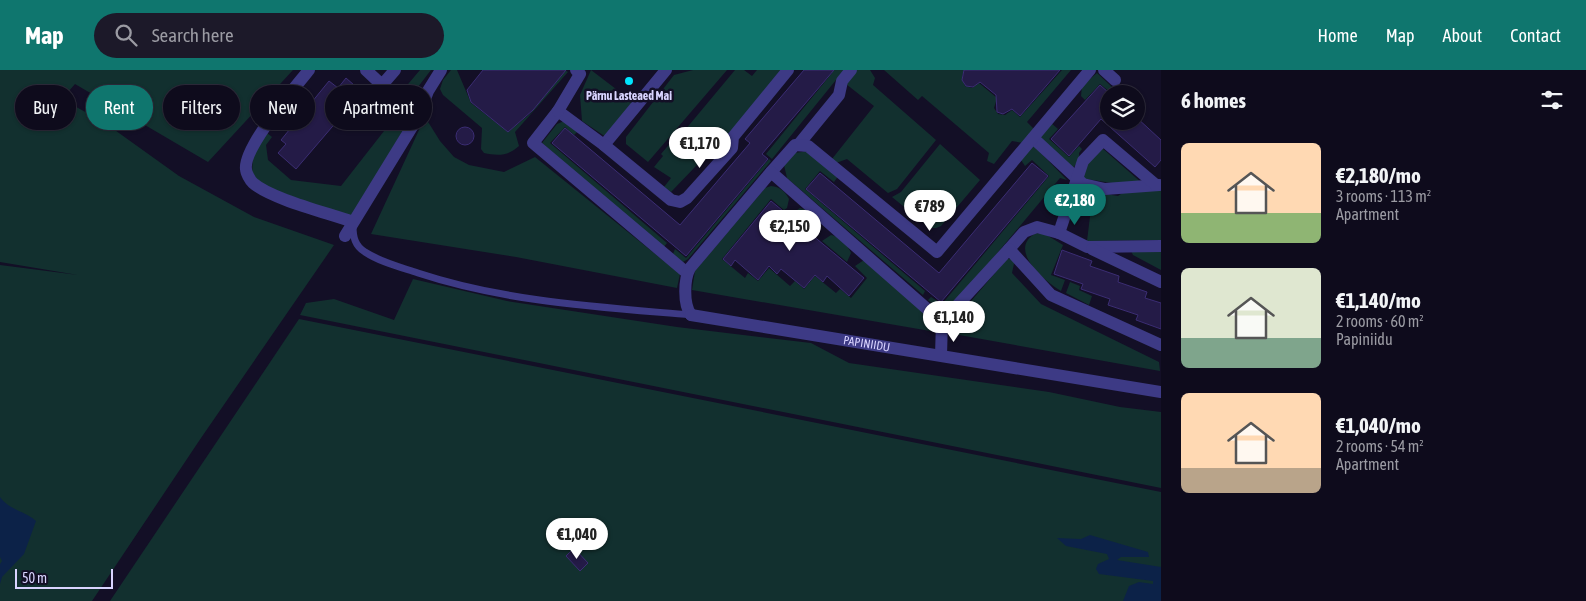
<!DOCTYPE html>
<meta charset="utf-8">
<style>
:root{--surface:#0e0b1c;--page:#1c1929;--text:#f1f3f6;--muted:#9b9ba3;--line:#2e2b3b;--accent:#0f766e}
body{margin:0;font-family:"Asap Condensed",sans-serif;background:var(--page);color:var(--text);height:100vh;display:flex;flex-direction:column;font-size:19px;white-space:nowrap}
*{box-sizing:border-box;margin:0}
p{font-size:16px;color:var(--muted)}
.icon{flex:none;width:28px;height:28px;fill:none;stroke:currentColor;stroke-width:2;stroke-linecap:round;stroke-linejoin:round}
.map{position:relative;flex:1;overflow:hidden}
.drawer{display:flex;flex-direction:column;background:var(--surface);width:425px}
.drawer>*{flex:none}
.hud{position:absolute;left:15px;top:15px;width:475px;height:45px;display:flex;gap:10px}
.fabs{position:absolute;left:1100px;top:15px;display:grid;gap:10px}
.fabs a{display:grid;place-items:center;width:45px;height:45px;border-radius:50%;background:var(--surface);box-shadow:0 1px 4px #0004,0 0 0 1px var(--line);font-size:25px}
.scale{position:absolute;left:15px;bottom:12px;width:98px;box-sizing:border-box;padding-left:5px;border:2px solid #d9d4ff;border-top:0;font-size:14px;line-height:18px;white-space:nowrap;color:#d9d4ff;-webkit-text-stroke:4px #130f26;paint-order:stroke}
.price{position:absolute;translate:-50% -42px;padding:0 11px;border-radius:18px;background:#fff;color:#222;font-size:16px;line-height:32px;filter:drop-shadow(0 1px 2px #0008)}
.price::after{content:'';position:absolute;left:50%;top:30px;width:15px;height:11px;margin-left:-8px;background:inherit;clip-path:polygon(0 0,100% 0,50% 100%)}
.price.selected{background:var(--accent);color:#fff}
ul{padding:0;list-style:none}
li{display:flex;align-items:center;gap:15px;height:125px;padding:0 20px}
li span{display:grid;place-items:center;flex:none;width:140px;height:100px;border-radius:8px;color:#555}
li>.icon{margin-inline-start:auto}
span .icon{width:60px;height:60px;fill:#fffc;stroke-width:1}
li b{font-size:21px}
h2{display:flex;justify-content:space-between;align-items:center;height:60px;padding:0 20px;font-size:21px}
.tag{padding:0 18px;border-radius:22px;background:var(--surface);box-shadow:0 1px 4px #0004,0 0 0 1px var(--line);font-size:18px;line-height:45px}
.tag.selected{background:var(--accent);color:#fff}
header{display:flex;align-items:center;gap:30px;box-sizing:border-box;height:70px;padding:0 25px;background:var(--accent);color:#fff}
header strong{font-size:24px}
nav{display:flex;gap:28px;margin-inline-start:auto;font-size:18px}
.search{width:350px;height:45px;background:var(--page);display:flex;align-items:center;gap:12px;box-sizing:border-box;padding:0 18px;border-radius:28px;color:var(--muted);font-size:19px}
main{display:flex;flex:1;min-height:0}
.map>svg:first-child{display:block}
</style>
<header>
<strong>Map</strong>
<div class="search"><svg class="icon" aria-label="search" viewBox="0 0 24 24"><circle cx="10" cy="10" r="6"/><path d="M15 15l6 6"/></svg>Search here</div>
<nav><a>Home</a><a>Map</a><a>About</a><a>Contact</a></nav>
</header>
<main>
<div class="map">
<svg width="1161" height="531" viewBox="0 0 1161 531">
<rect width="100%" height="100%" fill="#130f26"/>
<g fill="#12302f">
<polygon points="0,0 293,0 208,92 75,14 62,29 105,53 179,106 254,147 334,175 201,368 92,531 0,531 0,195 78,205 0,192"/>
<polygon points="420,0 431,0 411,26 417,34 414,41 398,26"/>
<path d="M 451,0 L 457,0 L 471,33 L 508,62 L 531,43 L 565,0 L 568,2 L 515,62 L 519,76 C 508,86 498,86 484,83 L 481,79 L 482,58 L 443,25 L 440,19 L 443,10 Z"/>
<polygon points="591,0 633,32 606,67 582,51 580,25"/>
<polygon points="693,0 727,0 648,92 626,74 626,67 674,5"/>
<polygon points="735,0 744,0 752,6 757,0 783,0 723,72 719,72 671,122 664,117 671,108 654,97 663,86 661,84 672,71 675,72"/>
<polygon points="829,0 844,0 772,89 766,84 832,3"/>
<polygon points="857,0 870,0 875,8 873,15 936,70 897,119 888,123 847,89 836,93 832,89 874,36 846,14"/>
<polygon points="884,0 964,0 962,7 965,16 972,18 979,13 997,28 994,38 998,44 1005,45 1012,40 1020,47 1062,0 1071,0 1027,52 1034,59 1023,73 1012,71 994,94 987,91 989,83 922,26 918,30"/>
<polygon points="1097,3 1114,19 1110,22 1100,14 1085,30 1081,26 1082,16"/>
<polygon points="402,38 411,46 352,148 268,118 252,105 253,81 267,63 272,67 266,75 268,90 291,110 341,116"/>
<polygon points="425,47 440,71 454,87 469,95 504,102 535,87 680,204 677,218 516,187 371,164"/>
<polygon points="564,51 578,61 574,65 565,57 550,73 667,173 663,178 542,73 557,54"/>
<polygon points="1051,53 1058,59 1049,69 1069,87 1079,76 1082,79 1079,83 1079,90 1073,98 1041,72 1041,65"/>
<polygon points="940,74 980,110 941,156 936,158 930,158 892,127 901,122"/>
<polygon points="1033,75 1067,110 1060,108 948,242 941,241 928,230 931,227 942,234 1049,106 1032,90 1025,96 1021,90"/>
<polygon points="1102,78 1143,114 1118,114 1080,108 1084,96"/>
<polygon points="809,81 839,105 834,112 820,101 805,119 925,221 923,225 787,108 784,95 794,83"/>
<polygon points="769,89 771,91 688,189 683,192 673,184 675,179 686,188"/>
<path d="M 771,116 C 780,117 785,121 789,129 L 787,138 L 784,140 L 771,129 L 722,189 L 745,208 L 748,203 L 758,211 L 769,198 L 790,216 L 795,211 L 804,219 L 815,206 L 836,223 L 840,219 L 851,228 L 867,208 L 855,196 L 864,190 L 937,253 L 936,262 L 692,220 L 695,201 L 765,118 Z"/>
<polygon points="1161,118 1161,170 1087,171 1093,122 1118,126 1124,122"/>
<path d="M 800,138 C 814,141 822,154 816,167 L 790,145 Z"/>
<path d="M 1036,163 L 1045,164 L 1063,175 L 1051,205 L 1065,210 L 1061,221 C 1043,210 1007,179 1036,163 Z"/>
<path d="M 831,165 C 839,166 848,175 851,183 L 847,192 L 822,171 Z"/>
<polygon points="1131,181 1161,182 1161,200 1133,185"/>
<polygon points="1007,189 1015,189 1012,203 1041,234 1159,292 1160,301 948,263 954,251"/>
<polygon points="413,209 507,231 677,257 811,273 849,293 1049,322 1120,337 1161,342 1161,418 300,245 306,233 334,229 394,250"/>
<polygon points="1070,212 1080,216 1079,220 1092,226 1089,235 1066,223"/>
<polygon points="299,249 1161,422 1161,531 110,531"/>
</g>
<g fill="#0c2248">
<path d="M 0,427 C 9,440 25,441 36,451 L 24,484 L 2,507 L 0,514 L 0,494 L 2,491 L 0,487 Z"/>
<polygon points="1090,465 1148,482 1149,487 1121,487 1117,490 1161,497 1161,531 1123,531 1129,516 1139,512 1153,514 1153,511 1099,504 1096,499 1098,494 1109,489 1107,484 1066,476 1057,468 1081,469"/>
</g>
<g fill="#241b47" stroke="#3b2d73">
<polygon points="483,0 566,0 533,40 508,62 471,32 467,20"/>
<polygon points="804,0 834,0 762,84 768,89 686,186 552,73 565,58 680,155 750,73 745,69"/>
<polygon points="964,0 1060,0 1020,46 1012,39 1003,44 997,42 996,25 980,12 973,17 966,16 962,10"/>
<polygon points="346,8 362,22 296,99 278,83 286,74 281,70 329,11 338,18"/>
<polygon points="1100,15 1109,23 1109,51 1136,51 1136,47 1161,70 1161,90 1155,97 1101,49 1069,86 1051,69"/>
<circle cx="465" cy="66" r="9"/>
<polygon points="1032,93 1048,106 941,232 806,119 820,103 939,203"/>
<polygon points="771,131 864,208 849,226 827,206 823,212 815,205 804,218 781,199 777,204 769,196 758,210 735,190 731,196 723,189"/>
<polygon points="1062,180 1092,191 1090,196 1119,206 1118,212 1147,222 1145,228 1161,233 1161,259 1136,250 1138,245 1108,235 1110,229 1081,219 1083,214 1054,204"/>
<polygon points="574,478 588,493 580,501 566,486"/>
</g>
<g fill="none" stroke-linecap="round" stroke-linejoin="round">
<path stroke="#3d3a85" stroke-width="7" d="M 353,156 C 353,167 355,176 365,182 C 380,192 400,197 418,203 C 506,232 599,237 691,245"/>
<g stroke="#3d3a85" stroke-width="12">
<path d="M 309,0 C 295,17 243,78 246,99 C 246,103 250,110 253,113 C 271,129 328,143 353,152"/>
<polyline points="366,0 382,15 395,0"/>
<polyline points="666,0 604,75 558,41 533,73 687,203"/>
<polyline points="1104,0 1115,10"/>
<polyline points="558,41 580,4 576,0"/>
<polyline points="1033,68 1083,114 1105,119 1159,115"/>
<polyline points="799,74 839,25 842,11 851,0"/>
<polyline points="604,75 671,130 680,132 687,128 732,78 733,67 788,0"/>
<polyline points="771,102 795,75 808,76 937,182 1090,0"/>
<polyline points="1059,163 1083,91 1103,70 1156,115"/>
<polyline points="345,166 418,47 428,21 441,0"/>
<polyline points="1009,179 1024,162 1037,157 1059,163 1087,177 1161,176"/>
<polyline points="1092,179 1161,212"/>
<path d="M 691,245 C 683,234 684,209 690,198 L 771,102 L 942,252 L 941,285"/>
<polyline points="942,252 1009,179 1051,225 1161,275"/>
</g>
<path stroke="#3d3a85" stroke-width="12" id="s1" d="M 691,245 L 1161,322"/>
</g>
<circle fill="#00e5ff" stroke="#130f26" stroke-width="2" cx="629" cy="11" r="5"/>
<g text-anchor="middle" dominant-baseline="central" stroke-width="5" stroke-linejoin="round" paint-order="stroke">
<g font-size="12" font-weight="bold" fill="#d9d4ff" stroke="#130f26">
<text x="629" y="26">Pärnu Lasteaed Mai</text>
</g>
<g font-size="12" fill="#d9d4ff" stroke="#130f26">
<text stroke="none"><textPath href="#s1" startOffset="178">PAPINIIDU</textPath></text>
</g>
</g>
</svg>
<div class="fabs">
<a><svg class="icon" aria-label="layers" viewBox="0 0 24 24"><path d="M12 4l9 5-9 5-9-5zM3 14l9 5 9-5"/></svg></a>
</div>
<div class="scale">50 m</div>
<b class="price" style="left:700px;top:99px">€1,170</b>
<b class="price selected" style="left:1075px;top:156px">€2,180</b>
<b class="price" style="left:930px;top:162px">€789</b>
<b class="price" style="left:790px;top:182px">€2,150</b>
<b class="price" style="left:954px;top:273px">€1,140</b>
<b class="price" style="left:577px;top:490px">€1,040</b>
<div class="hud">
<a class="tag">Buy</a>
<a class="tag selected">Rent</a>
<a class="tag">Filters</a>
<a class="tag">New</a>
<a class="tag">Apartment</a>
</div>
</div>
<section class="drawer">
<h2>6 homes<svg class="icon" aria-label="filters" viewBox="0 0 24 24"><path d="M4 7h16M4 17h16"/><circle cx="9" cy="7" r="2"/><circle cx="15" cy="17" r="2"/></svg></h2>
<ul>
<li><span style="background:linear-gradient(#ffd9b3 70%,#8fb573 0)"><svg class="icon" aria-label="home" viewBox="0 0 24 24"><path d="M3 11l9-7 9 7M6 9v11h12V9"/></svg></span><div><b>€2,180/mo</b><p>3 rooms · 113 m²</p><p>Apartment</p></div></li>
<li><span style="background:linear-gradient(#dfe7d0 70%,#7fa58c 0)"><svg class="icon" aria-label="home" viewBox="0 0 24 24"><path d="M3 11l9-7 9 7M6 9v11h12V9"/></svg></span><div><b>€1,140/mo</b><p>2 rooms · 60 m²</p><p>Papiniidu</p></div></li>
<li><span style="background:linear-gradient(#ffd9b3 75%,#b9a48a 0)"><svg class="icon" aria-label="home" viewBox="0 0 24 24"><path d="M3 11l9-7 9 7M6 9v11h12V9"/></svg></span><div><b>€1,040/mo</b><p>2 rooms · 54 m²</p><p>Apartment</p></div></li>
</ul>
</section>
</main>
